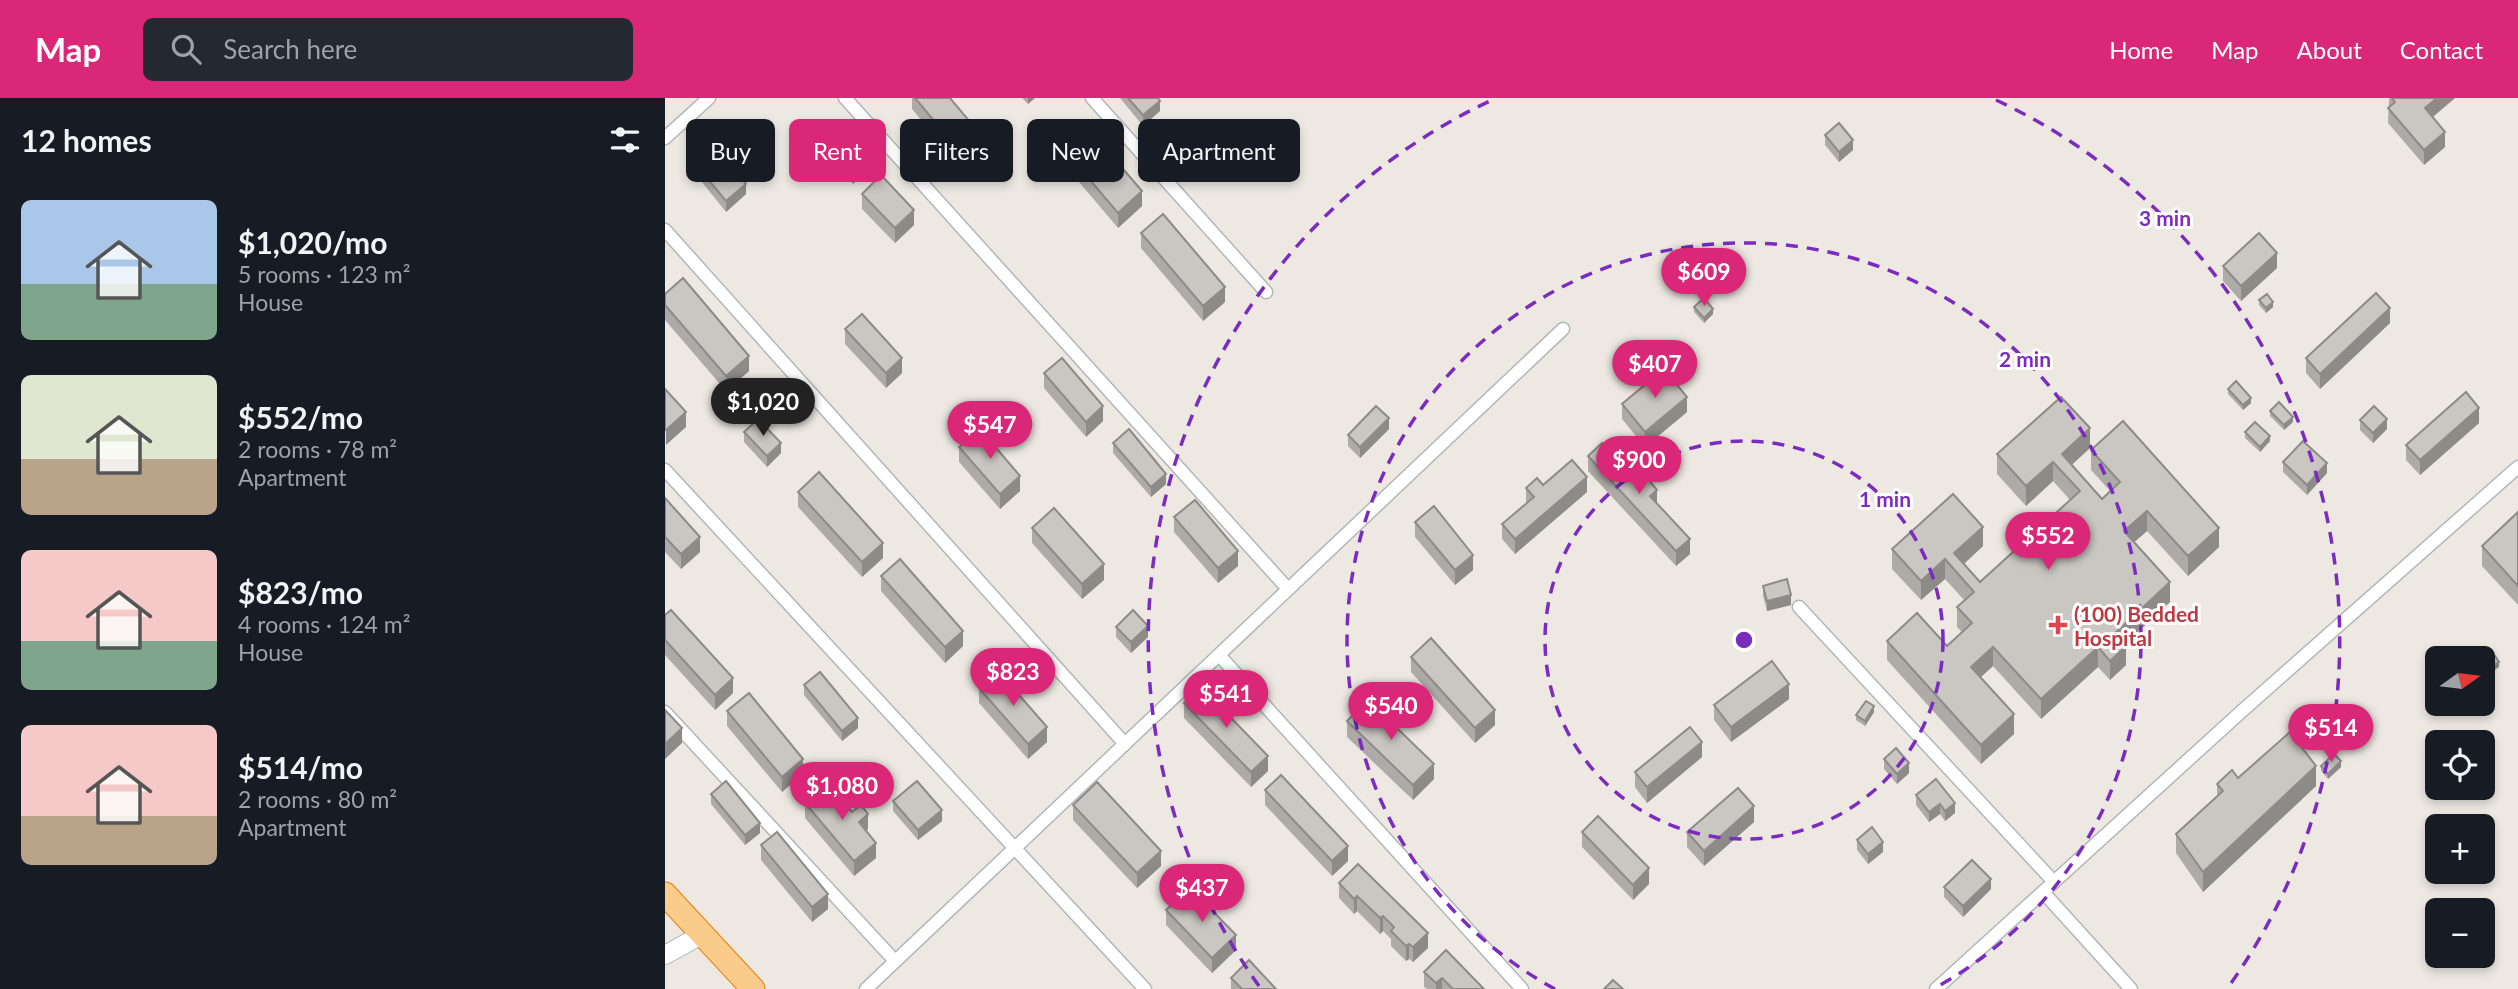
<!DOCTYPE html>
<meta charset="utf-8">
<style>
:root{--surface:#171b24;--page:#242831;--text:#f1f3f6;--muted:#9ea1a6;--accent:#db2777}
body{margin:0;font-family:Lato,sans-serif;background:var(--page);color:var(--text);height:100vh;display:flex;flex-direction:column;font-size:26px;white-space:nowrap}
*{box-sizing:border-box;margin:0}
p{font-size:23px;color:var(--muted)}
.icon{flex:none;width:38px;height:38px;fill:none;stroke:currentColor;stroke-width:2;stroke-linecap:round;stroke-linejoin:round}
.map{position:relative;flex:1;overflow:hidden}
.drawer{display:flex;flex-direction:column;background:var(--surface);width:665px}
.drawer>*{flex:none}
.top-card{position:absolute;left:21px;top:21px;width:665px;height:63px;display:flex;gap:14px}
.needle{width:46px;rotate:76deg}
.fabs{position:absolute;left:1760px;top:548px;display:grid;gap:14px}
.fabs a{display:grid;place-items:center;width:70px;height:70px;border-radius:10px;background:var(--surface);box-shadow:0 4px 10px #0003;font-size:35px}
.price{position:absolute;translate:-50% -60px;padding:0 16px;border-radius:24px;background:var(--accent);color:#fff;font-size:23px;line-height:46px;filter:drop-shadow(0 2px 4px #0008)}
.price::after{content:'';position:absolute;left:50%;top:42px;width:21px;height:16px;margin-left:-10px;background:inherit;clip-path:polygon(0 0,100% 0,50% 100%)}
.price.on{background:#222;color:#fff}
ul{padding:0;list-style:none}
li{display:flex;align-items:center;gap:21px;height:175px;padding:0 21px}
li span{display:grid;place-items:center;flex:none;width:196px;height:140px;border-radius:10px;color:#555}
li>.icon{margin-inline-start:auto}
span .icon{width:84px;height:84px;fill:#fffc;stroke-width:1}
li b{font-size:30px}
h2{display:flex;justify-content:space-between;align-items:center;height:84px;padding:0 21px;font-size:30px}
.tag{padding:0 24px;border-radius:10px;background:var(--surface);box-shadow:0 4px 10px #0003;font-size:24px;line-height:63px}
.tag.on{background:var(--accent);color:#fff}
header{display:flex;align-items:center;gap:42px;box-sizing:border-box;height:98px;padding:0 35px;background:var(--accent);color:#fff}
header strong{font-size:33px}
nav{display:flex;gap:38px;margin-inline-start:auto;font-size:24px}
.search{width:490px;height:63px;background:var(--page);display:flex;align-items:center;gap:18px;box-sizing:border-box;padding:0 24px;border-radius:10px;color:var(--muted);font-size:26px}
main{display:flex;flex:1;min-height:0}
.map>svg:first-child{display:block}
</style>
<header>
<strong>Map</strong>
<div class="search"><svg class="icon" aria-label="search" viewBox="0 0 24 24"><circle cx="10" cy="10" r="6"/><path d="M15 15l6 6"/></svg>Search here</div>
<nav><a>Home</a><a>Map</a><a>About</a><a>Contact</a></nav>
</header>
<main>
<section class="drawer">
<h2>12 homes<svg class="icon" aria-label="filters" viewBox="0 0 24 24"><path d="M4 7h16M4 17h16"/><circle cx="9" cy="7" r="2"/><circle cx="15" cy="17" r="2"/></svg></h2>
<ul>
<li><span style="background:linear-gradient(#a9c7e8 60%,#7fa58c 0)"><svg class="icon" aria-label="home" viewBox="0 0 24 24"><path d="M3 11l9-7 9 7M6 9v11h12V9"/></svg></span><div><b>$1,020/mo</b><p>5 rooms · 123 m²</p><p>House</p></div></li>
<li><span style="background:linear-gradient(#dfe7d0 60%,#b9a48a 0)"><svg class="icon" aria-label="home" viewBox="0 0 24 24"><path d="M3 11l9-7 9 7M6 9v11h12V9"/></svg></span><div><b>$552/mo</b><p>2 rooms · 78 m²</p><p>Apartment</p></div></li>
<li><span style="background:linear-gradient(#f6c9c9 65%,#7fa58c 0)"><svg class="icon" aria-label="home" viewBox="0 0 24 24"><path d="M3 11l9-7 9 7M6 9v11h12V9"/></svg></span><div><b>$823/mo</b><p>4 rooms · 124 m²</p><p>House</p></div></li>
<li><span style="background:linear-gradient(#f6c9c9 65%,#b9a48a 0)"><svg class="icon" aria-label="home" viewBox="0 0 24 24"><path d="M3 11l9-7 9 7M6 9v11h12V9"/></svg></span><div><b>$514/mo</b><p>2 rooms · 80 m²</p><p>Apartment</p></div></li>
</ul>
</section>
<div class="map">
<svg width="1853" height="891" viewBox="0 0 1853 891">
<rect width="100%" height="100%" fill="#ede9e2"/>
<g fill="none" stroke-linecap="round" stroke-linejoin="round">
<g stroke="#b3b6b9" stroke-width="15">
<g id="street">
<polyline points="180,0 623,491"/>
<polyline points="427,0 601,194"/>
<polyline points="0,40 44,0"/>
<polyline points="0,132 460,646"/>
<polyline points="0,372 480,891"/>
<polyline points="1134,509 1389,784"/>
<polyline points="554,557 857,891"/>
<polyline points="0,614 230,863"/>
<polyline points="1378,794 1466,891"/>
<polyline points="201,891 898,231"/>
<polyline points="1271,891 1577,613 1853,369"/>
</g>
</g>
<g stroke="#b2b6ba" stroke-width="20">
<polyline id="secondary" points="0,857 38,836"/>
</g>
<g stroke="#ea7d06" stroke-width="25">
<polyline id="highway" points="0,796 88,891"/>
</g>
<use href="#street" stroke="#fff" stroke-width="12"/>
<use href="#secondary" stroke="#fff" stroke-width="18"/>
<use href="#highway" stroke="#facc8c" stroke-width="23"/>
</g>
<g fill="#aeaaa7">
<polygon points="247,0 285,0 311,46 290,63 247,11"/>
<polygon points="357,0 370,0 363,6"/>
<polygon points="455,0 493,0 495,13 478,28"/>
<polygon points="1724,0 1790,0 1768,19 1780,49 1759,67 1723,25"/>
<polygon points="504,35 531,52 519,63 504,45"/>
<polygon points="1160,37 1188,52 1174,64 1160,47"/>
<polygon points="392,43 477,108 453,130 392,58"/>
<polygon points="174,62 201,74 188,86 174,72"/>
<polygon points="36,73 81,96 61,114 36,83"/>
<polygon points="197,96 249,127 230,145 197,111"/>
<polygon points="476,135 560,204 538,223 476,150"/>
<polygon points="1558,168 1612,170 1576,203 1558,183"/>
<polygon points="0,196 84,273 61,293 0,222"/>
<polygon points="1594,202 1608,209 1601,215 1594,207"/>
<polygon points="1029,209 1048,216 1039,225 1029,214"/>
<polygon points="1725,225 1655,291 1641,275 1641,260"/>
<polygon points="180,231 237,275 221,290 180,246"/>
<polygon points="379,275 438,323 421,339 379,290"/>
<polygon points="1563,291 1586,305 1578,312 1563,296"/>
<polygon points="957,306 1022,314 980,349 957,321"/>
<polygon points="1605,313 1628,324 1619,332 1605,318"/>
<polygon points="1695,322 1722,331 1708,345 1695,332"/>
<polygon points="1814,325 1755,377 1741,362 1741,347"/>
<polygon points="724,331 695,360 683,348 683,337"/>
<polygon points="79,334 116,355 102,369 79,344"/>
<polygon points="1580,334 1605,343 1595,354 1580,340"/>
<polygon points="448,345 501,386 486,399 448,355"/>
<polygon points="294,349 355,393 335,411 294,364"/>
<polygon points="1425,350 1406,367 1437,401 1445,393 1426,372 1426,352 1554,449 1523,478 1482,433 1469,444 1505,504 1460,546 1461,567 1445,582 1433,569 1376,621 1328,568 1316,579 1349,636 1316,666 1222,562 1222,543 1282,548 1297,534 1292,529 1292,509 1299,502 1280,481 1256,502 1227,471 1227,451 1318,448 1299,466 1315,484 1405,402 1388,383 1361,408 1332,376 1332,356"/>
<polygon points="923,358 1025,456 1011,468 923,373"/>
<polygon points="1618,364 1662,375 1642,397 1618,374"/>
<polygon points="878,387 922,394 850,456 837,441 837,426 861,405 861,390"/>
<polygon points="133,394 218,460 197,479 133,409"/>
<polygon points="0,400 35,454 16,471 0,454"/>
<polygon points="1853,414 1853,507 1817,468 1817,448"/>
<polygon points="509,419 573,468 553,485 509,434"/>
<polygon points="750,424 808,472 790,487 750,439"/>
<polygon points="367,430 439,482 417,501 367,445"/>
<polygon points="216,478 298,548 280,565 216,493"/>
<polygon points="1098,488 1126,507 1102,513 1098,498"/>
<polygon points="0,517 68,595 50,612 0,557"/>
<polygon points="451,529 483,539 466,555 451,539"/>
<polygon points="746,559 830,627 810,645 746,574"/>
<polygon points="139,587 193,630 177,643 139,597"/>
<polygon points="314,590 382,644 363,661 314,605"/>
<polygon points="1124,601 1066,644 1049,622 1049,607"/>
<polygon points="519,605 603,673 586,689 519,620"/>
<polygon points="62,613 138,676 117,694 62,628"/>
<polygon points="1209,614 1200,628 1191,622 1191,617"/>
<polygon points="682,623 769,681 748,702 682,639"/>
<polygon points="1037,659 982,705 970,689 970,674"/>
<polygon points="1219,661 1244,675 1232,686 1219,671"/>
<polygon points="1656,668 1676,669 1663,681 1656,673"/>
<polygon points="1573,680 1651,688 1538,794 1511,755 1511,736 1552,698 1552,686"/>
<polygon points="1271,681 1290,715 1280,723 1275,716 1264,724 1251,707 1251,697"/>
<polygon points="600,692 683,763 667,778 600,707"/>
<polygon points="46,696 95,735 80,747 46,706"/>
<polygon points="228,703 277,723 253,742 228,713"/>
<polygon points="140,705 187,714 203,731 201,733 211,760 189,778 140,720"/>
<polygon points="408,707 496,768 472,790 408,722"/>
<polygon points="1089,724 1039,768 1022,749 1022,734"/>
<polygon points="917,734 984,786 968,802 917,749"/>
<polygon points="1192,742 1218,754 1203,766 1192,752"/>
<polygon points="96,747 163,811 147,824 96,762"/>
<polygon points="674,785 763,850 748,864 744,861 741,863 726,848 726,841 718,833 715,836 692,813 689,816 674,800"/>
<polygon points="1279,789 1326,791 1298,819 1279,799"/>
<polygon points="501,812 571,852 547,875 501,827"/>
<polygon points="759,874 819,891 762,891 759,889"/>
<polygon points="566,880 611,891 566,891"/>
</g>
<g fill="#8d8b88">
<polygon points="363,0 370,0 363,6"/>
<polygon points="1772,0 1790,0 1760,25 1760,10"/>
<polygon points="495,3 495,13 478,28 478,17"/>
<polygon points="311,31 311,46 290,63 290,48"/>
<polygon points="1780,34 1780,49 1759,67 1759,52"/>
<polygon points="531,42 531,52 519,63 519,53"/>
<polygon points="1188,42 1188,52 1174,64 1174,54"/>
<polygon points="201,64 201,74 188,86 188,76"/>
<polygon points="81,86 81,96 61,114 61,103"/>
<polygon points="477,93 477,108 453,130 453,115"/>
<polygon points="249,112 249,127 230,145 230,130"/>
<polygon points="1612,155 1612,170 1576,203 1576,188"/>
<polygon points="560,189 560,204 538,223 538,208"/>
<polygon points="1608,204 1608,209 1601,215 1601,210"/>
<polygon points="1725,210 1725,225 1655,291 1655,276"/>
<polygon points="1048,211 1048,216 1039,225 1039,220"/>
<polygon points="84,258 84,273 61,293 61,278"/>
<polygon points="237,260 237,275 221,290 221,275"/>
<polygon points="1022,299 1022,314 980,349 980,334"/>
<polygon points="1586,300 1586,305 1578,312 1578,307"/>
<polygon points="438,308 438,323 421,339 421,324"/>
<polygon points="1814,310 1814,325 1755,377 1755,362"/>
<polygon points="21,314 21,329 1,347 1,332"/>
<polygon points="1628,319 1628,324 1619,332 1619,327"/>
<polygon points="724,320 724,331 695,360 695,349"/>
<polygon points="1722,321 1722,331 1708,345 1708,335"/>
<polygon points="1425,330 1425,350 1398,375 1397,356"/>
<polygon points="1605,338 1605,343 1595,354 1595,349"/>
<polygon points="116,345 116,355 102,369 102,358"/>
<polygon points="1388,364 1388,383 1361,408 1361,388"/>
<polygon points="1662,365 1662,375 1642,397 1642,387"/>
<polygon points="501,376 501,386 486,399 486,389"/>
<polygon points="355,378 355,393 335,411 335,396"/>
<polygon points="922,379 922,394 850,456 850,441"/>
<polygon points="992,392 992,407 985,398"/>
<polygon points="1482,413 1482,433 1459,453 1459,433"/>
<polygon points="1318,429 1318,448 1291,473 1289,455"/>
<polygon points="1554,430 1554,449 1523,478 1523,458"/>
<polygon points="35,439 35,454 16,471 16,456"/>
<polygon points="1025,441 1025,456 1011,468 1011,453"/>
<polygon points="218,445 218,460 197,479 197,464"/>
<polygon points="573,453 573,468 553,485 553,470"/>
<polygon points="808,457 808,472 790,487 790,472"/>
<polygon points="1280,461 1280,481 1256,502 1256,483"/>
<polygon points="439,466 439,482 417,501 417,486"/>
<polygon points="1505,484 1505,504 1450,555 1450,535"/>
<polygon points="1126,497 1126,507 1102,513 1102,503"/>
<polygon points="483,528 483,539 466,555 466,544"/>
<polygon points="298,533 298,548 280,565 280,549"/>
<polygon points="1461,548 1461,567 1445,582 1445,563"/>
<polygon points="1328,549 1328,568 1306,588 1306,569"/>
<polygon points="1433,549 1433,569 1376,621 1376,601"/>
<polygon points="1834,564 1834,569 1818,580 1818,575"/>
<polygon points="68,580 68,595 50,612 50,597"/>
<polygon points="1124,586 1124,601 1066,644 1066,629"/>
<polygon points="1209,608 1209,614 1200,628 1200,623"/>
<polygon points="830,612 830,627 810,645 810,630"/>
<polygon points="1349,616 1349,636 1316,666 1316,647"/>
<polygon points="193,620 193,630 177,643 177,633"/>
<polygon points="382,629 382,644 363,661 363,646"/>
<polygon points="17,630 17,645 0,661 0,646"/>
<polygon points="1037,644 1037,659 982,705 982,689"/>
<polygon points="603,658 603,673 586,689 586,674"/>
<polygon points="138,661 138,676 117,694 117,679"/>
<polygon points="1676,663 1676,669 1663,681 1663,676"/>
<polygon points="1244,665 1244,675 1232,686 1232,676"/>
<polygon points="769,666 769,681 748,702 748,687"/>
<polygon points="1651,668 1651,688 1538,794 1538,774"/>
<polygon points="1290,705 1290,715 1280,723 1280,713"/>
<polygon points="1275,706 1275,716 1264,724 1264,714"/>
<polygon points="1089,708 1089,724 1039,768 1039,753"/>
<polygon points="277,712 277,723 253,742 253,732"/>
<polygon points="203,716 203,731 194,739 194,724"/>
<polygon points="95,725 95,735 80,747 80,737"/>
<polygon points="1218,744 1218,754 1203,766 1203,756"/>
<polygon points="211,745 211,760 189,778 189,763"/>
<polygon points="683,748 683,763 667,778 667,763"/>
<polygon points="496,753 496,768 472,790 472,775"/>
<polygon points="984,770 984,786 968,802 968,787"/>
<polygon points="1326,781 1326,791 1298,819 1298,808"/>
<polygon points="163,796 163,811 147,824 147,809"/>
<polygon points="692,798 692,813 689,816 689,801"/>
<polygon points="718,818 718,833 715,836 715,820"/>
<polygon points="763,835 763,850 748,864 748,849"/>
<polygon points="571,837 571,852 547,875 547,860"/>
<polygon points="744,846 744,861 741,863 741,848"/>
<polygon points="777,880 777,891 771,891 771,885"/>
</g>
<g fill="#cac6c2" stroke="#8d8b88" stroke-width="2">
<polygon points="250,0 285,0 311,31 290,48"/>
<polygon points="463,0 493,0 495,3 478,17"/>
<polygon points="1727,0 1772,0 1760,10 1780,34 1759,52 1723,10 1730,4"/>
<polygon points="416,22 477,93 453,115 392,43"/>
<polygon points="516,24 531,42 519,53 504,35"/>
<polygon points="1174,25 1188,42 1174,54 1160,37"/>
<polygon points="187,50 201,64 188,76 174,62"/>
<polygon points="56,56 81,86 61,103 36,73"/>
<polygon points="216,77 249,112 230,130 197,96"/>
<polygon points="498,116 560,189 538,208 476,135"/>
<polygon points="1594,135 1612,155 1576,188 1558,168"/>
<polygon points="18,180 84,258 61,278 0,207 0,196"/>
<polygon points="1711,195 1725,210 1655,276 1641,260"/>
<polygon points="1602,196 1608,204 1601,210 1594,202"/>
<polygon points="1039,200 1048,211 1039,220 1029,209"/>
<polygon points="197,216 237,260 221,275 180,231"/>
<polygon points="397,260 438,308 421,324 379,275"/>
<polygon points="999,271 1022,299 980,334 957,306"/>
<polygon points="1571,283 1586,300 1578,307 1563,291"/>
<polygon points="0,291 21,314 1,332 0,331"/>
<polygon points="1801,294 1814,310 1755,362 1741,347"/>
<polygon points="1396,299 1425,330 1397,356 1437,401 1455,384 1426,352 1458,323 1554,430 1523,458 1482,413 1459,433 1505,484 1450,535 1461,548 1445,563 1433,549 1376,601 1328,549 1306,569 1349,616 1316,647 1222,543 1252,515 1282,548 1307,525 1292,509 1309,494 1280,461 1256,483 1227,451 1288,396 1318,429 1289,455 1315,484 1415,393 1388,364 1361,388 1332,356"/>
<polygon points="1614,304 1628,319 1619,327 1605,313"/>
<polygon points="711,308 724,320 695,349 683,337"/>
<polygon points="1709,308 1722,321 1708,335 1695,322"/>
<polygon points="93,321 116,345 102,358 79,334"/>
<polygon points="1590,324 1605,338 1595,349 1580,334"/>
<polygon points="315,331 355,378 335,396 294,349"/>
<polygon points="464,331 501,376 486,389 448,345"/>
<polygon points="1638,343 1662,365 1642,387 1618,364"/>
<polygon points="937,345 974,385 981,379 992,392 985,398 1025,441 1011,453 923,358"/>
<polygon points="907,362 922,379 850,441 837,426 869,399 861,390 872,380 878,387"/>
<polygon points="154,374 218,445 197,464 133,394"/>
<polygon points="0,400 35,439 16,456 0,439"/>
<polygon points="530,402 573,453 553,470 509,419"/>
<polygon points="769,408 808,457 790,472 750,424"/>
<polygon points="389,410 439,466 417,486 367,430"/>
<polygon points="1853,414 1853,488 1817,448"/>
<polygon points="235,461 298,533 280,549 216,478"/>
<polygon points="1122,481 1126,497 1102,503 1098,488"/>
<polygon points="6,512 68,580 50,597 0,542 0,517"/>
<polygon points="468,512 483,528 466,544 451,529"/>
<polygon points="766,540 830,612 810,630 746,559"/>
<polygon points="1826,552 1834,564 1818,575 1818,560 1816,560"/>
<polygon points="1107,563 1124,586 1066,629 1049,607"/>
<polygon points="333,573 382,629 363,646 314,590"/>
<polygon points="155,574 193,620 177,633 139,587"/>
<polygon points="536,589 603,658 586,674 519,605"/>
<polygon points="84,595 138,661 117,679 62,613"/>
<polygon points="703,602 769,666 748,687 682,623"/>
<polygon points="1201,603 1209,608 1200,623 1191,617"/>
<polygon points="0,612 17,630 0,646"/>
<polygon points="1025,629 1037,644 982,689 970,674"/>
<polygon points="1625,634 1651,668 1538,774 1511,736 1558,693 1552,686 1567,672 1573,680"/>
<polygon points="1231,650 1244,665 1232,676 1219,661"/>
<polygon points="1669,656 1676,663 1663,676 1656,668"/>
<polygon points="616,677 683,748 667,763 600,692"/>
<polygon points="1271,681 1290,705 1280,713 1275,706 1264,714 1251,697"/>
<polygon points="61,683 95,725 80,737 46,696"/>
<polygon points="252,683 277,712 253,732 228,703"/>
<polygon points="432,684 496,753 472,775 408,707"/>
<polygon points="163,686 187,714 196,707 203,716 194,724 211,745 189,763 140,705"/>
<polygon points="1073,690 1089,708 1039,753 1022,734"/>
<polygon points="933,718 984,770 968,787 917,734"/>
<polygon points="1207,729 1218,744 1203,756 1192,742"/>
<polygon points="112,734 163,796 147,809 96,747"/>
<polygon points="1307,762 1326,781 1298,808 1279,789"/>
<polygon points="693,766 763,835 748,849 744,846 741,848 726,833 729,829 718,818 715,820 692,798 689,801 674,785"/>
<polygon points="518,795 529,807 535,800 571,837 547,860 501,812"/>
<polygon points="781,852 819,891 788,891 777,880 771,885 759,874"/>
<polygon points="584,862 611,891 577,891 566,880"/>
<polygon points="948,882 958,891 939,891"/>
</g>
<g fill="none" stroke="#7b2cbf" stroke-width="3.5" stroke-dasharray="12 9">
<circle cx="1079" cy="542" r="199"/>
<path d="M890 891A397 397 0 1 1 1268 891"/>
<path d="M594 888A596 596 0 0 1 827 2M1331 2A596 596 0 0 1 1564 888"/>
</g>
<path fill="#e0444e" stroke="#fff" stroke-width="2.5" d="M1389.5 516.5h7v7h7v7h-7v7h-7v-7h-7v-7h7z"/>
<g text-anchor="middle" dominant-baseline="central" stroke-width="6" stroke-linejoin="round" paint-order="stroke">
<g font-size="21" font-weight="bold" fill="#be3a42" stroke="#fff" text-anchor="start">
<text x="1409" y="515">(100) Bedded<tspan x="1409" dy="24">Hospital</tspan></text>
</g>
</g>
<circle cx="1079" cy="542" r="10" fill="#7b2cbf" stroke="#fff" stroke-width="3.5"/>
<g font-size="21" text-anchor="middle" font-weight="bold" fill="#7b2cbf" stroke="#fff" stroke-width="6" stroke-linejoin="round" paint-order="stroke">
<text x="1500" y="128">3 min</text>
<text x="1360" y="269">2 min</text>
<text x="1220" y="409">1 min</text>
</g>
</svg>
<div class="fabs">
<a><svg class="needle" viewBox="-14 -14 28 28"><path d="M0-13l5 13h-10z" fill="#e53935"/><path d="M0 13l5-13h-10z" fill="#9ea1a6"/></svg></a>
<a><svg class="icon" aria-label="locate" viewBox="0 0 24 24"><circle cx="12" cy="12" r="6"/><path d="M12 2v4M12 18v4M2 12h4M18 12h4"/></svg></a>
<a>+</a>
<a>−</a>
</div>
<b class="price" style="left:1039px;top:210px">$609</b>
<b class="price" style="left:990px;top:302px">$407</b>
<b class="price on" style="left:98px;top:340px">$1,020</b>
<b class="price" style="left:325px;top:363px">$547</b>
<b class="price" style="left:974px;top:398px">$900</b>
<b class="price" style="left:1383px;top:474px">$552</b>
<b class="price" style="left:348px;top:610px">$823</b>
<b class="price" style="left:561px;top:632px">$541</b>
<b class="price" style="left:726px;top:644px">$540</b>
<b class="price" style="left:1666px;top:666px">$514</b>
<b class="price" style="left:177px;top:724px">$1,080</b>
<b class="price" style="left:537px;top:826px">$437</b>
<div class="top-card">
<a class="tag">Buy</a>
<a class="tag on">Rent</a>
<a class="tag">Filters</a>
<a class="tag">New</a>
<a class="tag">Apartment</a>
</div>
</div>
</main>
